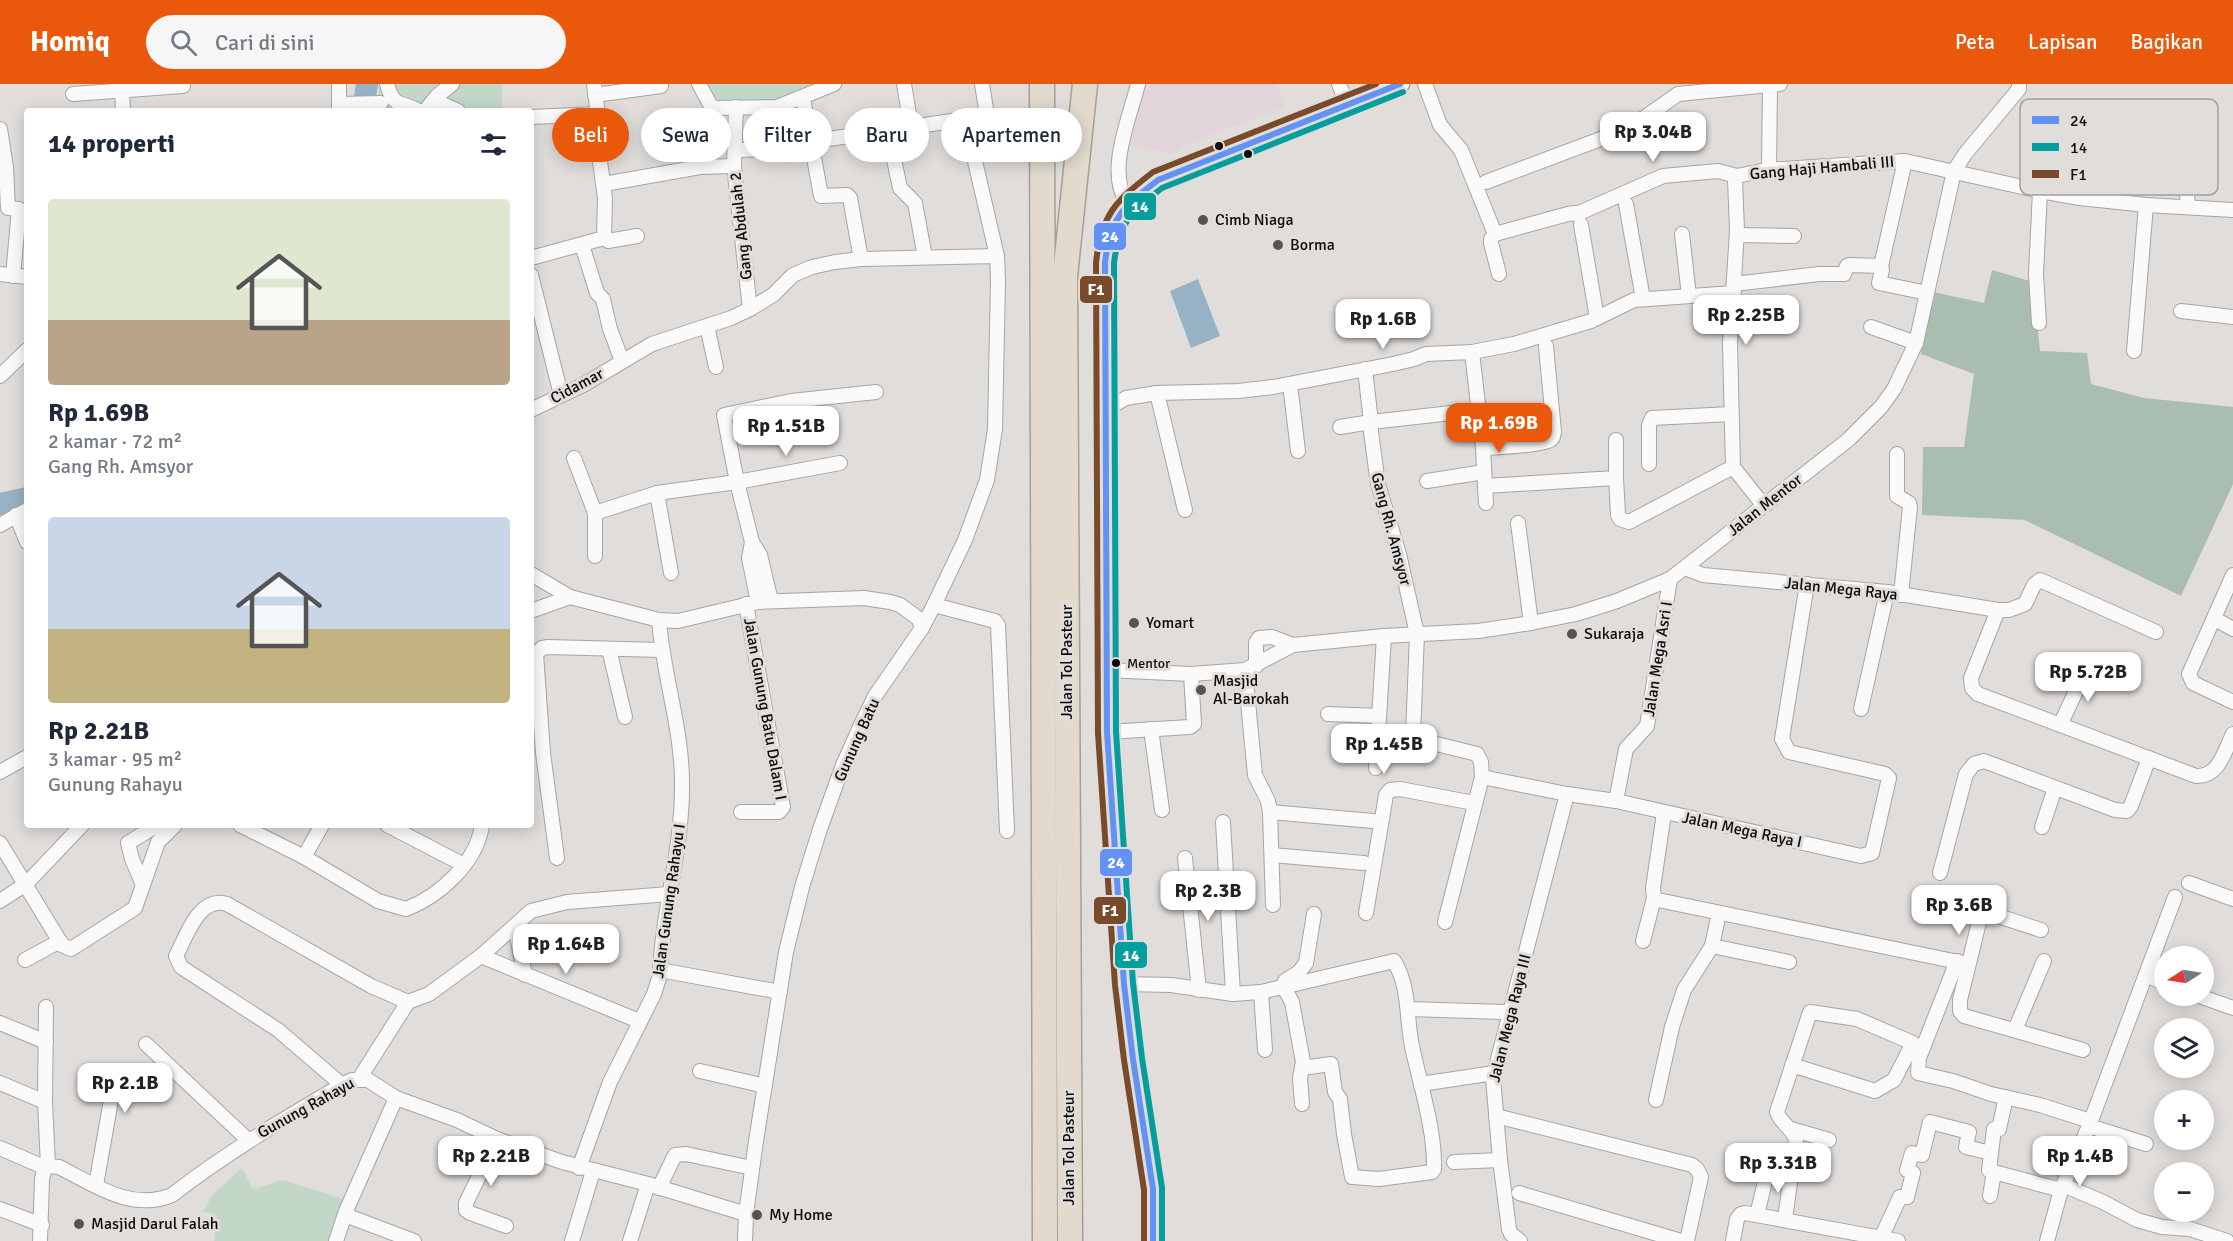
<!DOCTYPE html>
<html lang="id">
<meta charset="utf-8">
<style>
:root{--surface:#fff;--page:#f6f6f7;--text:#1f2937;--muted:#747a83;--accent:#ea580c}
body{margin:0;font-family:Signika,sans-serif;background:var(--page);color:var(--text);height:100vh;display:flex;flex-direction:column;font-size:22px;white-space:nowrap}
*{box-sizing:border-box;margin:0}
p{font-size:20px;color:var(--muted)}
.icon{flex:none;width:33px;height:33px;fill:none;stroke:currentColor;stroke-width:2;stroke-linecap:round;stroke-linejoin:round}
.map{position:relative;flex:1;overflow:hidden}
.panel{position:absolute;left:24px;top:24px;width:510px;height:720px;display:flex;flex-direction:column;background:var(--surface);border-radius:6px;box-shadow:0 3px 15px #0003}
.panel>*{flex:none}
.top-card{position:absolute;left:552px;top:24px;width:570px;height:54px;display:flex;gap:12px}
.needle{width:39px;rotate:258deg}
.fabs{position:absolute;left:2154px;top:862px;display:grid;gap:12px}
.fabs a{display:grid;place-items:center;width:60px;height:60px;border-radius:50%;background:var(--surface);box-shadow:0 3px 15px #0003;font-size:30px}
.price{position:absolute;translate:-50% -51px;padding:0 14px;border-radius:12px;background:#fff;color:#222;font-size:20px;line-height:39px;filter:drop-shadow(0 2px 3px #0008)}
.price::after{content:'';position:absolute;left:50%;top:36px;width:18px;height:14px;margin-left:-9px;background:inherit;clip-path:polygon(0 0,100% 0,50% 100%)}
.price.selected{background:var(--accent);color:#fff}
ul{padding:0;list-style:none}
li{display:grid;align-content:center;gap:12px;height:318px;padding:0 24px}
li span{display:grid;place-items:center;height:186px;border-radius:6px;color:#555}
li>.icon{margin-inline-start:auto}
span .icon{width:108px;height:108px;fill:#fffc;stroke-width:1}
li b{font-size:26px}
h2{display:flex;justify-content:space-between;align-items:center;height:72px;padding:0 24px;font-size:26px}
.pill{padding:0 21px;border-radius:27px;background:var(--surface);box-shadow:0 3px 15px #0003;font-size:21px;line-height:54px}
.pill.selected{background:var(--accent);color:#fff}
header{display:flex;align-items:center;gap:36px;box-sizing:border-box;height:84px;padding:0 30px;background:var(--accent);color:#fff}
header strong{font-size:28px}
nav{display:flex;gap:33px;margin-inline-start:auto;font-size:21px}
.search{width:420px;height:54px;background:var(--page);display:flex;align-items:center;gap:15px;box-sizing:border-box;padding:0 21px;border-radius:33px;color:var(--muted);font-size:22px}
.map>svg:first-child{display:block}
</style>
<header>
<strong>Homiq</strong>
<div class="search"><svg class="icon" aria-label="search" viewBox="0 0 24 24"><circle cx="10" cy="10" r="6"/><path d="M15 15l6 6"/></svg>Cari di sini</div>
<nav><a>Peta</a><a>Lapisan</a><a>Bagikan</a></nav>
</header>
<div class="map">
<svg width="2233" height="1157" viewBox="0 0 2233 1157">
<rect width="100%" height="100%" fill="#e0dddb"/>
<polygon fill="#e2d4db" points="1144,0 1277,0 1285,22 1189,60 1171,70 1128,61"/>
<g fill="#c3d7c9">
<polygon points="379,0 502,0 502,27 377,27"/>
<polygon points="702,0 823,0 775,18 713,22"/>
<polygon points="242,1084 253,1105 283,1096 343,1115 328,1157 214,1157 217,1131 203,1128 213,1110"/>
</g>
<polygon fill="#a9beb0" points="1992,186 2033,198 2040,267 2087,269 2091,300 2144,314 2233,323 2233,400 2181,512 2025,436 1922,431 1923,363 1964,363 1974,290 1921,270 1933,208 1984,219"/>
<polygon fill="#97b2c4" points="1198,195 1220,252 1191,264 1170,207"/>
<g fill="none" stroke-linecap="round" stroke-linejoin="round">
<g stroke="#97b2c4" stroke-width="22">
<polyline points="363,27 367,0"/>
<polyline points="0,420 27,414"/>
</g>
<g stroke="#a7a5a3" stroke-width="16">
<g id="minor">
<path d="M 387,0 C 394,25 400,16 419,27"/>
<polyline points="594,0 599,39 598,62 605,115 604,154"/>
<polyline points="699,0 712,24 777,23 834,0"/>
<polyline points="904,0 911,42"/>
<polyline points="1339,0 1347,21"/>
<polyline points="1425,0 1440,41 1461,66 1495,150 1491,155 1491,159 1499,190"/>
<polyline points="122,6 123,27"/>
<polyline points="73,10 183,2 183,0"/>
<polyline points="595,11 661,2"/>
<polyline points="803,14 821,112 847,111 850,114 861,175"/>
<polyline points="434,16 458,27"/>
<polyline points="339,20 381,19"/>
<polyline points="736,23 734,82 750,225"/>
<polyline points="339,27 339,0"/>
<polyline points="425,27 437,12 452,0"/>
<polyline points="531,33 598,30"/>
<polyline points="0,45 6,83 8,124 19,125 13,192"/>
<polyline points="888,47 900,104 915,119 925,173"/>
<polyline points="735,66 770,65 787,61 959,36 964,42 974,73 997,172 998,196 995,345 987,396 965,456 934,521 922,544 875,612 860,643 843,681 820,745 802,803 786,868 756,1057 746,1130 745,1157"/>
<polyline points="974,73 990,50 982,0"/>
<polyline points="1905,77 1881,182 1882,186 1879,199 1927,209"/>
<polyline points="1769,85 1770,2"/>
<polyline points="1486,98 1606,53 1644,34 1678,10 1780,0"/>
<polyline points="604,100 700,83 734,82"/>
<path d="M 1128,119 C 1105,90 1130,33 1138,0"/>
<polyline points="1626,120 1643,215"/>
<polyline points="2188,123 2184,73 2193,69 2201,69 2204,98"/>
<polyline points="1579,129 1663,92 1718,87 1737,92"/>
<polyline points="1581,141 1597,234"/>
<polyline points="1495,150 1568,130 1575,129 1579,132"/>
<polyline points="1682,150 1689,212"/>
<polyline points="1737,151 1794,152"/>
<polyline points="582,161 597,209 603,215 610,245 622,277"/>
<polyline points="531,174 604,154 608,157 637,152"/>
<polyline points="0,190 27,193"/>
<polyline points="531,191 561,311"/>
<polyline points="1734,200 1819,190 1844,190 1847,182 1849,181 1881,182"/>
<polyline points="2181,227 2233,233"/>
<polyline points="2039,239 2036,190 2040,107"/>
<polyline points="707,242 716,283"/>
<polyline points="1871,243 1916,259"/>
<polyline points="2134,267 2146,121"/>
<polyline points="1472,268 1514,260 1591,237 1634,216 1734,209"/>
<polyline points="0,292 27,266"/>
<polyline points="1290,300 1298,367"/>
<polyline points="1157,309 1185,426"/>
<polyline points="531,326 583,301 652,260 731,234 750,225 773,211 793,191 812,183 835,178 861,175 997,172"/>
<polyline points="1105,326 1126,314 1157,309 1238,307 1273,303 1393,280 1414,275 1426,270 1472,268 1483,364 1486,419"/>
<polyline points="1478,326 1371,338 1371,348 1378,400 1399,470 1417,550 1413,651 1416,655 1477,670 1481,678 1482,693"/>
<polyline points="1340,343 1371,338 1365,285"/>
<path d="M 1483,364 C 1497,363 1539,362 1550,356 C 1554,354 1553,353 1554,348 L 1546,262"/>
<polyline points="1897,370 1897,412 1909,419 1910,423 1901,511"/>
<polyline points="574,374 595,429"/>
<polyline points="1649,380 1649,341 1652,334 1731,330"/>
<polyline points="1616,394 1618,431 1620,435 1629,438 1733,383"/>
<polyline points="1427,397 1484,388"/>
<polyline points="1485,402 1616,394 1616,356"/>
<polyline points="657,409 671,489"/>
<polyline points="1764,422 1733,383 1730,259 1737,146 1735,96 1737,92 1766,86 1905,77 2040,107 2080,114 2146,121 2233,126"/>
<polyline points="16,431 27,458"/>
<polyline points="1518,439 1531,539"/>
<polyline points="0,441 27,426"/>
<polyline points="752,458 749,474 758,518"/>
<polyline points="595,472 595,429 657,409 737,398 840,379"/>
<polyline points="1685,484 1703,491 1887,508 1998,526 2009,526 2025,520 2034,501 2040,496 2156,548"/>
<polyline points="531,490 570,513"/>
<polyline points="2233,491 2189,590 2193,599 2233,618"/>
<polyline points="771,517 760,471 752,458 737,398 724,331 791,317 876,308"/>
<polyline points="934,521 995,537 998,541 1007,747"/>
<path d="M 1998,526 L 1971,594 L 1972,604 L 1978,610 L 2196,692 C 2219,693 2224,668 2233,650"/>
<polyline points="531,527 570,513 659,536 678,537 758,518 864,514 890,518 900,521 919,535 922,544"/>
<polyline points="2215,535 2233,545"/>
<polyline points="609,565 625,633"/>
<polyline points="1256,582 1256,559 1259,554 1272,553 1293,561"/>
<polyline points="1106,586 1191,590 1245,586 1293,561 1384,552 1478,547 1531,539 1576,530 1617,517 1670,495 1848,356 1881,323 1894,305 1916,259 1954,87 1965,70 2019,5 2019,0"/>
<polyline points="1245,586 1255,691 1268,717 1270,728 1273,821"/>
<polyline points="1861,625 1887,508"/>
<polyline points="1328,630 1379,632"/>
<polyline points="2060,641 2087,584"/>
<polyline points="1151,645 1162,726"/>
<polyline points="1107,648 1190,643 1194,640 1191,590"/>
<polyline points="1376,684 1384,552"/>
<polyline points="0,688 25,674"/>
<polyline points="1616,717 1626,665 1647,642 1670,495"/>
<polyline points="741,728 779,728 783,723 746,520"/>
<polyline points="1270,728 1373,737"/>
<polyline points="1664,729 1653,804 1654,814 1658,816 1968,880"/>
<polyline points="1223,738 1233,910"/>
<path d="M 240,741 L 304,773 L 378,817 L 406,825 C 440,812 477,778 482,741"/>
<polyline points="387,741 464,781"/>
<polyline points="2042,743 2055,704"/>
<polyline points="0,759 62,861 71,865 135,824 158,758 175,741"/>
<polyline points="1272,771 1364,779"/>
<polyline points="304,773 322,741"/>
<polyline points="557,774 543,669 536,570 542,564 548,563 661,566"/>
<polyline points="1185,774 1199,906"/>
<polyline points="1940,789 1966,690 1974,680 1984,677 2115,726 2127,727 2131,722 2149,674"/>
<polyline points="2189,799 2233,815"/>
<polyline points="143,801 132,775 128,759 154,743 167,747"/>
<polyline points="0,817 26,800 82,741"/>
<polyline points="1366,829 1386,711 1390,706 1400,705 1474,719"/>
<polyline points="1445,838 1482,693 1567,710 1616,717 1861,772 1872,769 1889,694 1885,690 1789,668 1782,655 1807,500"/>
<polyline points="515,843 525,891"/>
<polyline points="2041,846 1986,828 1981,830 1960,916 1960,927 1964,932 2083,966"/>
<polyline points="1643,857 1654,814"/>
<polyline points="1712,862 1719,829"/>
<polyline points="481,872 639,937"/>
<polyline points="25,876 60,857"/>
<polyline points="1957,877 1919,974 1918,989 1953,997 1991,1010 2040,1021 2090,1037"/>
<polyline points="660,886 780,908"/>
<polyline points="2146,891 2164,899"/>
<path d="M 1124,900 L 1171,901 L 1233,910 L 1261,908 L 1394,877 C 1410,903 1406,933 1412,962 C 1420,1001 1435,1045 1434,1085 L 1432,1088 L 1379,1095 L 1352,1093 L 1344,1050 L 1340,1015 L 1335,1008 L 1331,980 L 1302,984"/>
<polyline points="1284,904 1292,918 1303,978 1300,994 1302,1020"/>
<polyline points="1284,904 1285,897 1299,888 1306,879 1314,830"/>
<polyline points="1261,908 1265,966"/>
<polyline points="2199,912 2233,924"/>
<polyline points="1408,925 1504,928 1511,930"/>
<polyline points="0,939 46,958"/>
<polyline points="2015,946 2044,877"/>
<polyline points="146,960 248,1056"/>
<polyline points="700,987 765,1002"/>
<polyline points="90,989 108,996 113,1005 96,1101"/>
<polyline points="359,995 408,918 429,910 481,872 531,827 567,818 669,810"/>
<polyline points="0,999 45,1018"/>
<polyline points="1421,1000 1494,989"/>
<path d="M 342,1001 L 278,946 L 181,883 L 176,872 C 186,853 199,811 227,820 L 371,902 L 408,918"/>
<polyline points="1656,1016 1672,943 1684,906 1712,862 1789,878"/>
<polyline points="1496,1032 1692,1081 1697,1085 1701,1093 1687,1157"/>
<polyline points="2089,1042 2146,1060"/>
<polyline points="1791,1045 1829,1056"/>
<polyline points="497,1055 466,1119 466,1126 470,1129 506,1142"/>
<polyline points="0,1064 46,1084"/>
<polyline points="1454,1078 1500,1076"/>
<path d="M 48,1082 L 59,1083 C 95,1101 131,1128 172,1111 C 226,1069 284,1035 342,1001 L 352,996 L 368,996 L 396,1014 L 457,1036 L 497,1055 L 562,1078 L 648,1100 L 746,1130"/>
<path d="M 579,1084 L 610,998 L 654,910 L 660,891 C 662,826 683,764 682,699 C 682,644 663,591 659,536"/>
<polyline points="1994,1088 1989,1086 1994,1045 1999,1045 2006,1013"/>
<polyline points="2063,1101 2103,1118 2137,1136 2162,1143 2190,1145 2227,1157"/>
<polyline points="659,1104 675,1071 686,1070 752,1084"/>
<polyline points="1519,1109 1681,1157"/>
<polyline points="1990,1112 1994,1088 2061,1106"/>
<polyline points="0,1125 42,1141"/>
<polyline points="345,1131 414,1157"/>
<polyline points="1757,1131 1767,1089"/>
<path d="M 1785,1135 L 1796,1056 C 1793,1044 1780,1039 1777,1028 L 1810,928 L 1857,935 L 1913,959 L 1894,996 L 1875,1007 L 1792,981"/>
<polyline points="1881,1154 1900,1113 1907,1113 1913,1089 1907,1086 1912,1069 1922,1071 1930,1038 1969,1048 1966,1063 1991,1069"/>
<polyline points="40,1157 42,1095 44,1086 48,1082 45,1018 46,923"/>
<polyline points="336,1157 346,1127 396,1014"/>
<polyline points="572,1157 593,1087"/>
<polyline points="630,1157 648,1100"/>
<polyline points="1520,1157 1511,1150 1509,1145 1500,1076 1493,994 1567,710"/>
<polyline points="1733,1157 1737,1135 1741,1130 1745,1129 1898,1157"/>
<polyline points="2047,1157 2061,1106 2089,1042 2175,813"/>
</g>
</g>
<g stroke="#a7a5a3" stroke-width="21">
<polyline id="secondary" points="1153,1157 1153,1105 1133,975 1124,900 1107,648 1105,179 1107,161 1118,131 1128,119 1158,96 1400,0"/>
</g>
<g stroke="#a79f91" stroke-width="27">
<g id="motorway">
<polyline points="1042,0 1045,1157"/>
<polyline points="1070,1157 1065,192 1085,0"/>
</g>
</g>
<use href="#minor" stroke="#fafafa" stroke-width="14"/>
<use href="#secondary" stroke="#fafafa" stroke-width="18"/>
<use href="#motorway" stroke="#e1dacd" stroke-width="24"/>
<g stroke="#e1ddda" stroke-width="10">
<path id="bus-1" d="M 1153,1157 L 1153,1105 L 1133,975 L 1124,900 L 1107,648 L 1105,179 C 1110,133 1123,123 1158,96 L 1400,0"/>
</g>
<g stroke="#e1ddda" stroke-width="10">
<path id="bus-2" d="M 1162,1157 L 1162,1104 L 1142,974 L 1133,899 L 1116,648 L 1114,179 C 1119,138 1131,128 1162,104 L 1403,8"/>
</g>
<g stroke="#e1ddda" stroke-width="10">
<path id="bus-3" d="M 1144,1157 L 1144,1106 L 1124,976 L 1115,901 L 1098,649 L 1096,179 C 1101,130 1116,117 1153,88 L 1376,0"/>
</g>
<use href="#bus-1" stroke="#6292f3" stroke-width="6"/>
<use href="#bus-2" stroke="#059d9d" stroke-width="6"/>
<use href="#bus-3" stroke="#7a4b2a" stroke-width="6"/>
</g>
<g fill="#0c0b0a" stroke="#e1ddda" stroke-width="2">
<circle cx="1219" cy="62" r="5"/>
<circle cx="1248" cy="70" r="5"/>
<circle cx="1116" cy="579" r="5"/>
</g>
<g fill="#565453" stroke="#e1ddda" stroke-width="2">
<circle cx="1203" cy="136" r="6"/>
<circle cx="1278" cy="161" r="6"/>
<circle cx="1134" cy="539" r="6"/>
<circle cx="1572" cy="550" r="6"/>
<circle cx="1201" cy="606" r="6"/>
<circle cx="757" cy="1131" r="6"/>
<circle cx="79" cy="1140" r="6"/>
</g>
<g text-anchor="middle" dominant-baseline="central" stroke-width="6" stroke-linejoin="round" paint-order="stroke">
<g font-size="14" fill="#0c0b0a" stroke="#e1ddda" text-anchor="start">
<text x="1127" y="579">Mentor</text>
</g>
<g font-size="16" fill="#0c0b0a" stroke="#e1ddda">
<text transform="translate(1822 84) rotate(-5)">Gang Haji Hambali III</text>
<text transform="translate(741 142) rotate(-96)">Gang Abdulah 2</text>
<text transform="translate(577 302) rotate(-28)">Cidamar</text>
<text transform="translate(1765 421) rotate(-38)">Jalan Mentor</text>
<text transform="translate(1391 445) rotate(75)">Gang Rh. Amsyor</text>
<text transform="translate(1841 505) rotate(6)">Jalan Mega Raya</text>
<text transform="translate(1658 575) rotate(-81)">Jalan Mega Asri I</text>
<text transform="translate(1067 578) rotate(-90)">Jalan Tol Pasteur</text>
<text transform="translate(765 625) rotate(80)">Jalan Gunung Batu Dalam I</text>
<text transform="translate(857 656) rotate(-66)">Gunung Batu</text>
<text transform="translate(1742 746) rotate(12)">Jalan Mega Raya I</text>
<text transform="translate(669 817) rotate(-82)">Jalan Gunung Rahayu I</text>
<text transform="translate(1510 934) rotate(-76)">Jalan Mega Raya III</text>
<text transform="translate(306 1024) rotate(-29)">Gunung Rahayu</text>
<text transform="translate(1069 1064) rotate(-90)">Jalan Tol Pasteur</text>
</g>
<g font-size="16" fill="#0c0b0a" stroke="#e1ddda" text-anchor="start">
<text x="1215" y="136">Cimb Niaga</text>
<text x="1290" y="161">Borma</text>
<text x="1146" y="539">Yomart</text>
<text x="1584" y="550">Sukaraja</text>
<text x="1213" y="597">Masjid<tspan x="1213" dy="18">Al-Barokah</tspan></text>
<text x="769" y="1131">My Home</text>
<text x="91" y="1140">Masjid Darul Falah</text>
</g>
</g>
<rect x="2020" y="15" width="198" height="96" rx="9" fill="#e1ddda" stroke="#a19e9c" stroke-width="1.5"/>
<rect x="2032" y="32" width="27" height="8" fill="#6292f3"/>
<rect x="2032" y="59" width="27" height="8" fill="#059d9d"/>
<rect x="2032" y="86" width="27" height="8" fill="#7a4b2a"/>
<g font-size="16" fill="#0c0b0a">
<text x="2070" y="42">24</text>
<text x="2070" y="69">14</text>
<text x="2070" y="96">F1</text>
</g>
<g stroke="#e1ddda" stroke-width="2">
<rect x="1123" y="108" width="34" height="29" rx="6" fill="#059d9d"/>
<rect x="1093" y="138" width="34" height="29" rx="6" fill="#6292f3"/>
<rect x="1079" y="191" width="34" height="29" rx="6" fill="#7a4b2a"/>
<rect x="1099" y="764" width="34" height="29" rx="6" fill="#6292f3"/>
<rect x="1093" y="812" width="34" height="29" rx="6" fill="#7a4b2a"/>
<rect x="1114" y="857" width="34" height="28" rx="6" fill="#059d9d"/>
</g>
<g font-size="16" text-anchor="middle" font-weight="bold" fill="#fff">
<text x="1140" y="128">14</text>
<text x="1110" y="158">24</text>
<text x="1096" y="211">F1</text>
<text x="1116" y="784">24</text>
<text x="1110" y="832">F1</text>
<text x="1131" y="877">14</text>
</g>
</svg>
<div class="fabs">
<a><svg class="needle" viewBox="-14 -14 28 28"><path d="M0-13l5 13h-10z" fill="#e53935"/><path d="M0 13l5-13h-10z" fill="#747a83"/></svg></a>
<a><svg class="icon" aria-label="layers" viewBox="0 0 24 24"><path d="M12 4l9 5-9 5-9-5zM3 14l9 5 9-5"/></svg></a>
<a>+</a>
<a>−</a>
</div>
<b class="price" style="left:1653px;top:79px">Rp 3.04B</b>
<b class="price" style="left:1746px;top:262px">Rp 2.25B</b>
<b class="price" style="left:1383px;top:266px">Rp 1.6B</b>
<b class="price selected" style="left:1499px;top:370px">Rp 1.69B</b>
<b class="price" style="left:786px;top:373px">Rp 1.51B</b>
<b class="price" style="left:2088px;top:619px">Rp 5.72B</b>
<b class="price" style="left:1384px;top:691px">Rp 1.45B</b>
<b class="price" style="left:1208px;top:838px">Rp 2.3B</b>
<b class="price" style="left:1959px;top:852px">Rp 3.6B</b>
<b class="price" style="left:566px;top:891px">Rp 1.64B</b>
<b class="price" style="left:125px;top:1030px">Rp 2.1B</b>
<b class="price" style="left:491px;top:1103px">Rp 2.21B</b>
<b class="price" style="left:2080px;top:1103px">Rp 1.4B</b>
<b class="price" style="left:1778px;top:1110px">Rp 3.31B</b>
<div class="top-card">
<a class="pill selected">Beli</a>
<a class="pill">Sewa</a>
<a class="pill">Filter</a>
<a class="pill">Baru</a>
<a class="pill">Apartemen</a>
</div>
<section class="panel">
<h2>14 properti<svg class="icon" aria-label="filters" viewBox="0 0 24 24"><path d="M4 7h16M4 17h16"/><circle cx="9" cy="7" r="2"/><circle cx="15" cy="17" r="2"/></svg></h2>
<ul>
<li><span style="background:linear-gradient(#dfe7d0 65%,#b9a48a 0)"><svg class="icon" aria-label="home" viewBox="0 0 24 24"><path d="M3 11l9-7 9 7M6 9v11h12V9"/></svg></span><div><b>Rp 1.69B</b><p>2 kamar · 72 m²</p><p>Gang Rh. Amsyor</p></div></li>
<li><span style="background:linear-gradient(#c9d6e8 60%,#c2b280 0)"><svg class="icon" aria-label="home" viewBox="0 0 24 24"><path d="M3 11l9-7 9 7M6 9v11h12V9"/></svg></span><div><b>Rp 2.21B</b><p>3 kamar · 95 m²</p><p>Gunung Rahayu</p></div></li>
</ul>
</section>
</div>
